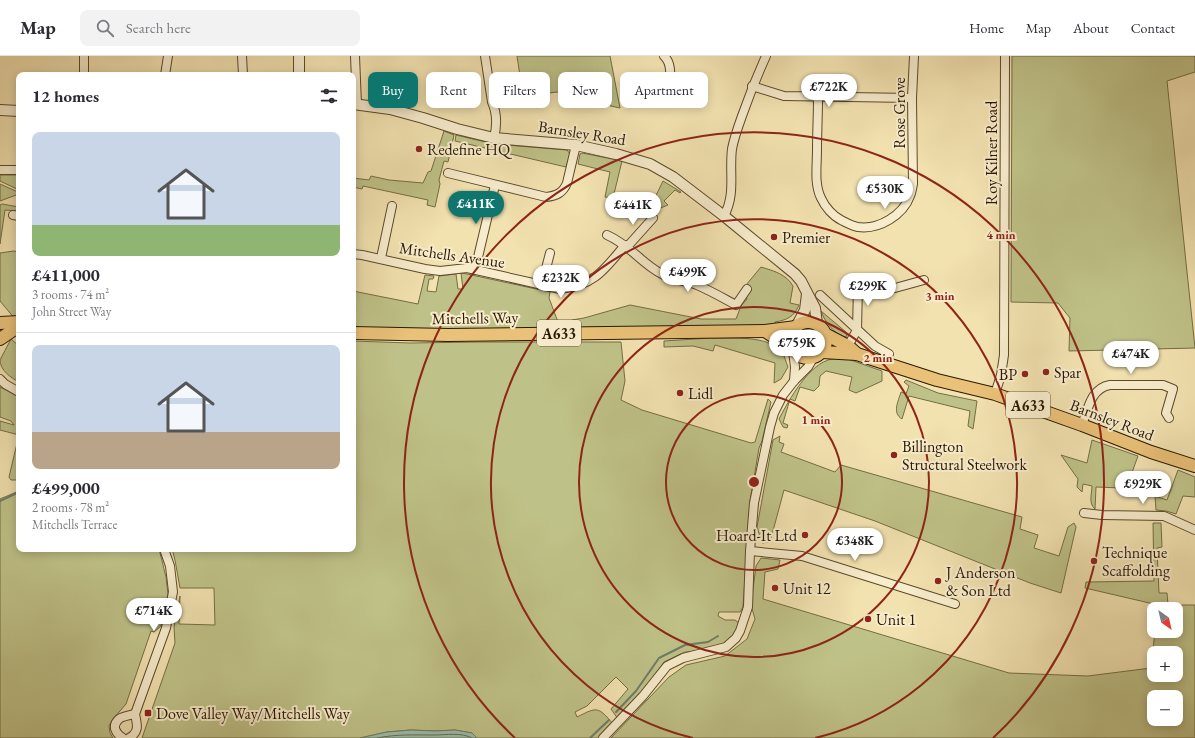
<!DOCTYPE html>
<meta charset="utf-8">
<style>
:root{--surface:#fff;--page:#f2f2f3;--text:#2b2b33;--muted:#7c7c81;--line:#e1e1e2;--accent:#0f766e}
body{margin:0;font-family:"EB Garamond",serif;background:var(--page);color:var(--text);height:100vh;display:flex;flex-direction:column;font-size:15px;white-space:nowrap}
*{box-sizing:border-box;margin:0}
p{font-size:13px;color:var(--muted)}
.icon{flex:none;width:22px;height:22px;fill:none;stroke:currentColor;stroke-width:2;stroke-linecap:round;stroke-linejoin:round}
.map{position:relative;flex:1;overflow:hidden}
.sheet{position:absolute;left:16px;top:16px;width:340px;height:480px;display:flex;flex-direction:column;background:var(--surface);border-radius:8px;box-shadow:0 2px 10px #0003}
.sheet>*{flex:none}
.guide{position:absolute;left:368px;top:16px;width:380px;height:36px;display:flex;gap:8px}
.needle{width:26px;rotate:146deg}
.tools{position:absolute;left:1147px;top:546px;display:grid;gap:8px}
.tools a{display:grid;place-items:center;width:36px;height:36px;border-radius:8px;background:var(--surface);box-shadow:0 2px 10px #0003;font-size:20px}
.price{position:absolute;translate:-50% -34px;padding:0 9px;border-radius:14px;background:#fff;color:#222;font-size:13px;line-height:26px;filter:drop-shadow(0 1px 2px #0008)}
.price::after{content:'';position:absolute;left:50%;top:24px;width:12px;height:9px;margin-left:-6px;background:inherit;clip-path:polygon(0 0,100% 0,50% 100%)}
.price.on{background:var(--accent);color:#fff}
ul{padding:0;list-style:none}
li{display:grid;align-content:center;gap:8px;height:212px;padding:0 16px}
li+li{border-top:1px solid var(--line)}
li span{display:grid;place-items:center;height:124px;border-radius:8px;color:#555}
li>.icon{margin-inline-start:auto}
span .icon{width:72px;height:72px;fill:#fffc;stroke-width:1}
li b{font-size:17px}
h2{display:flex;justify-content:space-between;align-items:center;height:48px;padding:0 16px;font-size:17px}
.tag{padding:0 14px;border-radius:8px;background:var(--surface);box-shadow:0 2px 10px #0003;font-size:14px;line-height:36px}
.tag.on{background:var(--accent);color:#fff}
header{display:flex;align-items:center;gap:24px;box-sizing:border-box;height:56px;padding:0 20px;background:var(--surface);border-bottom:1px solid var(--line)}
header strong{font-size:19px}
nav{display:flex;gap:22px;margin-inline-start:auto;font-size:14px}
.search{width:280px;height:36px;background:var(--page);display:flex;align-items:center;gap:10px;box-sizing:border-box;padding:0 14px;border-radius:8px;color:var(--muted);font-size:15px}
.map>svg:first-child{display:block}
</style>
<header>
<strong>Map</strong>
<div class="search"><svg class="icon" aria-label="search" viewBox="0 0 24 24"><circle cx="10" cy="10" r="6"/><path d="M15 15l6 6"/></svg>Search here</div>
<nav><a>Home</a><a>Map</a><a>About</a><a>Contact</a></nav>
</header>
<div class="map">
<svg width="1195" height="682" viewBox="0 0 1195 682">
<rect width="100%" height="100%" fill="#f2e2b0"/>
<filter id="stains"><feTurbulence type="fractalNoise" baseFrequency=".005" numOctaves="4"/><feColorMatrix values="0 0 0 0 .2 0 0 0 0 .09 0 0 0 0 .02 0 0 0 .5 -.17"/></filter>
<radialGradient id="worn" r=".72"><stop offset=".6" stop-color="#630" stop-opacity="0"/><stop offset="1" stop-color="#630" stop-opacity=".3"/></radialGradient>
<g fill="#bfc288" stroke="#746d44" fill-rule="evenodd">
<polygon points="517,0 610,0 620,52 570,41 566,35 523,40"/>
<polygon points="1012,0 1195,0 1195,16 1167,25 1195,292 1069,295 1070,262 1058,247 1011,246"/>
<polygon points="444,75 454,79 448,106 444,105 439,124 440,128 435,151 427,149 428,144 363,130 362,133 353,131 353,122 369,124 371,120 389,124 423,127 428,116 431,115"/>
<polygon points="456,79 494,88 567,94 570,98 566,111 455,85"/>
<polygon points="582,97 622,105 613,142 605,141 610,116 578,108 580,98"/>
<polygon points="0,119 19,119 19,134 0,125"/>
<polygon points="663,125 681,136 680,137 675,134 664,145 668,149 653,155 649,154"/>
<polygon points="0,128 18,136 19,138 0,145"/>
<polygon points="2,148 19,151 19,155 5,154 0,188 0,149"/>
<polygon points="14,195 19,196 19,262 15,263 0,245 0,197"/>
<path d="M 761,211 C 774,215 786,218 793,230 L 790,247 L 799,249 C 794,261 787,264 775,266 L 775,270 L 474,274 L 353,272 L 353,235 L 418,248 L 425,219 L 434,220 L 433,223 L 429,223 L 427,235 L 436,236 L 439,220 L 456,218 L 458,233 L 463,233 L 461,217 L 467,218 L 550,236 L 549,242 L 558,266 L 569,266 L 572,264 L 584,262 L 630,249 L 701,263 L 736,263 L 741,250 L 747,243 L 746,239 L 752,234 L 746,229 Z"/>
<path d="M 821,255 L 846,276 L 847,280 L 842,282 C 833,274 825,267 821,255 Z"/>
<circle cx="807" cy="285" r="11"/>
<path d="M 711,282 C 732,283 768,278 782,297 C 785,300 786,307 788,311 L 781,323 L 774,327 L 775,307 L 715,289 L 713,295 L 693,290 L 664,291 L 664,285 Z"/>
<path d="M 11,283 L 19,290 L 19,326 C 11,322 0,314 0,304 Z"/>
<path d="M 353,285 L 410,287 L 480,286 L 621,286 L 625,325 L 621,344 L 642,354 L 751,387 L 755,386 L 768,343 L 771,346 L 762,385 L 759,392 L 750,445 L 743,551 L 740,556 L 719,556 L 718,560 L 725,564 L 735,564 L 739,567 L 736,577 L 723,589 L 706,594 L 685,596 L 664,606 L 643,635 L 618,663 L 611,653 L 628,633 L 616,621 L 587,650 L 575,656 L 577,661 C 597,651 598,650 613,668 L 599,682 L 477,682 L 472,677 L 455,674 L 435,675 L 411,674 L 387,676 L 360,682 L 142,682 L 175,587 L 174,571 L 180,540 L 179,568 L 215,569 L 214,532 L 180,532 L 175,504 L 172,493 L 353,493 Z"/>
<path d="M 845,302 L 882,315 L 882,325 L 856,337 L 849,334 L 852,321 L 826,315 L 820,320 L 819,330 L 814,335 L 800,331 L 795,345 L 790,343 L 783,367 L 788,369 L 787,372 L 783,371 L 779,363 C 789,344 809,307 832,303 C 836,302 841,303 845,302 Z"/>
<path d="M 906,324 L 938,337 L 977,345 L 973,373 L 968,370 L 970,355 L 909,340 L 902,363 C 892,357 898,346 901,336 L 906,338 L 909,330 L 904,326 Z"/>
<polygon points="0,331 19,341 19,424 11,424 9,421 19,379 0,374 0,365 14,369 11,365 0,361"/>
<polygon points="780,380 779,386 784,388 781,396 835,416 841,409 1022,461 1020,473 1038,479 1034,492 1059,500 1068,471 1074,467 1076,471 1061,537 1030,527 875,465 784,434 770,486 762,487 757,471 773,384"/>
<path d="M 1092,384 L 1138,400 L 1127,430 L 1122,432 L 1096,431 L 1095,453 C 1088,447 1092,438 1092,430 L 1083,428 L 1082,436 L 1077,431 L 1078,423 L 1061,399 L 1087,407 Z"/>
<polygon points="1178,414 1195,421 1195,441 1183,440 1176,458 1166,455 1156,454 1155,440 1167,444"/>
<polygon points="19,435 19,493 159,493 166,521 168,538 161,570 154,576 151,575 126,648 113,663 109,670 110,677 113,682 0,682 0,443"/>
<path d="M 1153,467 L 1161,467 L 1162,491 L 1157,492 L 1159,537 L 1167,537 L 1168,549 L 1195,549 L 1195,682 L 611,682 L 669,621 L 686,609 L 725,600 L 747,583 L 755,563 L 751,549 L 756,510 L 761,502 L 780,504 L 778,513 L 765,516 L 763,543 L 1009,617 L 1088,620 L 1151,612 L 1155,575 L 1176,575 L 1176,553 L 1157,553 L 1158,549 L 1085,532 L 1086,526 L 1154,525 ZM 1154,597 L 1176,597 L 1176,619 L 1154,619 ZM 1154,641 L 1176,641 L 1176,663 L 1154,663 Z"/>
</g>
<polygon fill="#9bbeac" stroke="#6e7c67" points="411,674 435,675 455,674 472,677 477,682 360,682 387,676"/>
<g fill="none" stroke-linecap="round" stroke-linejoin="round">
<path stroke="#626b56" stroke-width="1" d="M 377,682 C 397,678 414,679 434,679 C 446,679 461,676 472,682"/>
<g stroke="#6e7c67" stroke-width="2">
<polyline points="0,445 19,436"/>
<polyline points="616,656 636,635 659,602 685,589 708,586 718,580"/>
<polyline points="590,682 609,664"/>
</g>
<g stroke="#5c4a2c" stroke-width="10">
<g id="minor">
<polyline points="242,0 243,19"/>
<polyline points="355,0 357,48"/>
<path d="M 485,0 L 492,46 C 497,57 497,70 494,82"/>
<polyline points="84,19 84,0"/>
<polyline points="165,19 168,0"/>
<polyline points="752,30 784,40 912,42"/>
<path d="M 658,38 L 668,38 C 669,26 674,9 664,0"/>
<path d="M 818,42 C 818,59 817,77 817,94 C 817,110 814,128 821,142 C 825,151 833,160 841,164 C 847,167 852,170 858,171 C 879,174 903,159 910,140 C 912,136 912,132 913,128 L 912,42 L 914,0"/>
<polyline points="0,114 19,114"/>
<path d="M 448,117 L 546,141 C 556,140 563,137 567,127 L 576,89"/>
<polyline points="13,159 19,160"/>
<path d="M 724,160 C 736,138 729,117 732,93 C 734,82 738,71 742,60 C 749,40 757,20 766,0"/>
<path d="M 607,179 C 630,189 642,208 662,218 C 673,224 686,225 697,229 C 711,235 723,242 736,249 L 747,233"/>
<polyline points="627,191 653,162"/>
<path d="M 353,198 L 362,199 L 425,213 L 440,215 L 467,212 L 560,233 C 594,230 605,213 625,189"/>
<polyline points="381,202 392,150"/>
<polyline points="475,214 495,129"/>
<polyline points="542,228 550,197"/>
<polyline points="858,236 895,232 924,224"/>
<polyline points="820,239 875,290 889,298"/>
<polyline points="848,290 857,274 858,229"/>
<polyline points="793,295 795,311 794,325"/>
<polyline points="0,323 5,328 19,336"/>
<polyline points="995,338 1001,319 1004,299 1005,0"/>
<path d="M 1082,369 C 1088,353 1091,332 1110,329 L 1163,329 L 1173,333 L 1166,357 L 1169,362"/>
<polyline points="1084,457 1102,459 1164,460 1195,474"/>
<polyline points="750,495 802,500 955,548"/>
<polyline points="135,658 166,572 173,536 170,510 164,493"/>
<path d="M 123,682 C 116,678 111,670 119,663 C 123,660 130,659 135,658 C 137,668 140,676 129,682"/>
<polyline points="603,682 643,640 667,610 683,602 726,591 736,582 740,575 748,551 750,495 754,447 770,371 774,357 783,339 794,325 808,311 814,301"/>
</g>
</g>
<g stroke="#5c4a2c" stroke-width="12">
<g id="tertiary">
<polyline points="299,0 299,19"/>
<polyline points="353,48 390,53 423,62 457,73 494,82 576,89 616,98 650,108 673,121 724,160 795,218 801,225 815,252 817,268"/>
<polyline points="0,54 19,55"/>
<polyline points="797,269 805,254 807,238"/>
</g>
</g>
<g stroke="#2a1800" stroke-width="14">
<g id="primary">
<circle cx="808" cy="284" r="18"/>
<polyline points="0,267 19,266"/>
<polyline points="765,275 791,292"/>
<polyline points="353,277 448,279 765,275 796,271"/>
<polyline points="825,278 848,290 857,298 869,302 937,324 995,338 1082,369 1151,396 1195,410"/>
<polyline points="0,283 19,270"/>
<polyline points="822,296 857,298"/>
</g>
</g>
<use href="#minor" stroke="#f7eccc" stroke-width="8"/>
<use href="#tertiary" stroke="#f7eccc" stroke-width="10"/>
<use href="#primary" stroke="#e9c178" stroke-width="12"/>
</g>
<g fill="none" stroke="#8f2418" stroke-width="2">
<circle cx="754" cy="426" r="88"/>
<circle cx="754" cy="426" r="175"/>
<path d="M693 682A263 263 0 1 1 815 682"/>
<path d="M515 682A350 350 0 1 1 993 682"/>
</g>
<g fill="#8f2418" stroke="#f7eccc" stroke-width="1.5">
<circle cx="419" cy="93" r="4"/>
<circle cx="774" cy="181" r="4"/>
<circle cx="1046" cy="316" r="4"/>
<circle cx="1025" cy="318" r="4"/>
<circle cx="680" cy="337" r="4"/>
<circle cx="894" cy="399" r="4"/>
<circle cx="805" cy="479" r="4"/>
<circle cx="1094" cy="505" r="4"/>
<circle cx="938" cy="525" r="4"/>
<circle cx="775" cy="532" r="4"/>
<circle cx="868" cy="563" r="4"/>
<rect x="144" y="653" width="8" height="8" rx="2"/>
</g>
<g text-anchor="middle" dominant-baseline="central" stroke-width="4" stroke-linejoin="round" paint-order="stroke">
<g fill="#f7eccc" stroke="#68583d" stroke-width="1">
<rect x="537" y="264" width="44" height="26" rx="3"/>
<rect x="1006" y="336" width="44" height="26" rx="3"/>
</g>
<g font-size="15" font-weight="bold" fill="#2a1800">
<text x="559" y="277">A633</text>
<text x="1028" y="349">A633</text>
</g>
<g font-size="16" fill="#2a1800" stroke="#f7eccc">
<text transform="translate(899 57) rotate(-90)">Rose Grove</text>
<text transform="translate(582 77) rotate(9)">Barnsley Road</text>
<text transform="translate(991 97) rotate(-90)">Roy Kilner Road</text>
<text transform="translate(452 199) rotate(8)">Mitchells Avenue</text>
<text transform="translate(475 262) rotate(-1)">Mitchells Way</text>
<text transform="translate(1112 364) rotate(21)">Barnsley Road</text>
</g>
<g font-size="16" fill="#2a1800" stroke="#f7eccc" text-anchor="start">
<text x="427" y="93">Redefine HQ</text>
<text x="782" y="181">Premier</text>
<text x="1054" y="316">Spar</text>
<text x="1017" y="318" text-anchor="end">BP</text>
<text x="688" y="337">Lidl</text>
<text x="902" y="390">Billington<tspan x="902" dy="18">Structural Steelwork</tspan></text>
<text x="797" y="479" text-anchor="end">Hoard-It Ltd</text>
<text x="1102" y="496">Technique<tspan x="1102" dy="18">Scaffolding</tspan></text>
<text x="946" y="516">J Anderson<tspan x="946" dy="18">&amp; Son Ltd</tspan></text>
<text x="783" y="532">Unit 12</text>
<text x="876" y="563">Unit 1</text>
<text x="156" y="657">Dove Valley Way/Mitchells Way</text>
</g>
</g>
<circle cx="754" cy="426" r="6" fill="#8f2418" stroke="#f7eccc" stroke-width="2"/>
<g font-size="12" text-anchor="middle" font-weight="bold" fill="#8f2418" stroke="#f7eccc" stroke-width="4" stroke-linejoin="round" paint-order="stroke">
<text x="1001" y="183">4 min</text>
<text x="940" y="244">3 min</text>
<text x="878" y="306">2 min</text>
<text x="816" y="368">1 min</text>
</g>
<rect width="100%" height="100%" filter="url(#stains)"/>
<rect width="100%" height="100%" fill="url(#worn)"/>
</svg>
<div class="tools">
<a><svg class="needle" viewBox="-14 -14 28 28"><path d="M0-13l5 13h-10z" fill="#e53935"/><path d="M0 13l5-13h-10z" fill="#7c7c81"/></svg></a>
<a>+</a>
<a>−</a>
</div>
<b class="price" style="left:829px;top:52px">£722K</b>
<b class="price" style="left:885px;top:154px">£530K</b>
<b class="price on" style="left:476px;top:169px">£411K</b>
<b class="price" style="left:633px;top:170px">£441K</b>
<b class="price" style="left:688px;top:237px">£499K</b>
<b class="price" style="left:561px;top:243px">£232K</b>
<b class="price" style="left:868px;top:251px">£299K</b>
<b class="price" style="left:797px;top:308px">£759K</b>
<b class="price" style="left:1131px;top:319px">£474K</b>
<b class="price" style="left:1143px;top:449px">£929K</b>
<b class="price" style="left:855px;top:506px">£348K</b>
<b class="price" style="left:154px;top:576px">£714K</b>
<div class="guide">
<a class="tag on">Buy</a>
<a class="tag">Rent</a>
<a class="tag">Filters</a>
<a class="tag">New</a>
<a class="tag">Apartment</a>
</div>
<section class="sheet">
<h2>12 homes<svg class="icon" aria-label="filters" viewBox="0 0 24 24"><path d="M4 7h16M4 17h16"/><circle cx="9" cy="7" r="2"/><circle cx="15" cy="17" r="2"/></svg></h2>
<ul>
<li><span style="background:linear-gradient(#c9d6e8 75%,#8fb573 0)"><svg class="icon" aria-label="home" viewBox="0 0 24 24"><path d="M3 11l9-7 9 7M6 9v11h12V9"/></svg></span><div><b>£411,000</b><p>3 rooms · 74 m²</p><p>John Street Way</p></div></li>
<li><span style="background:linear-gradient(#c9d6e8 70%,#b9a48a 0)"><svg class="icon" aria-label="home" viewBox="0 0 24 24"><path d="M3 11l9-7 9 7M6 9v11h12V9"/></svg></span><div><b>£499,000</b><p>2 rooms · 78 m²</p><p>Mitchells Terrace</p></div></li>
</ul>
</section>
</div>
